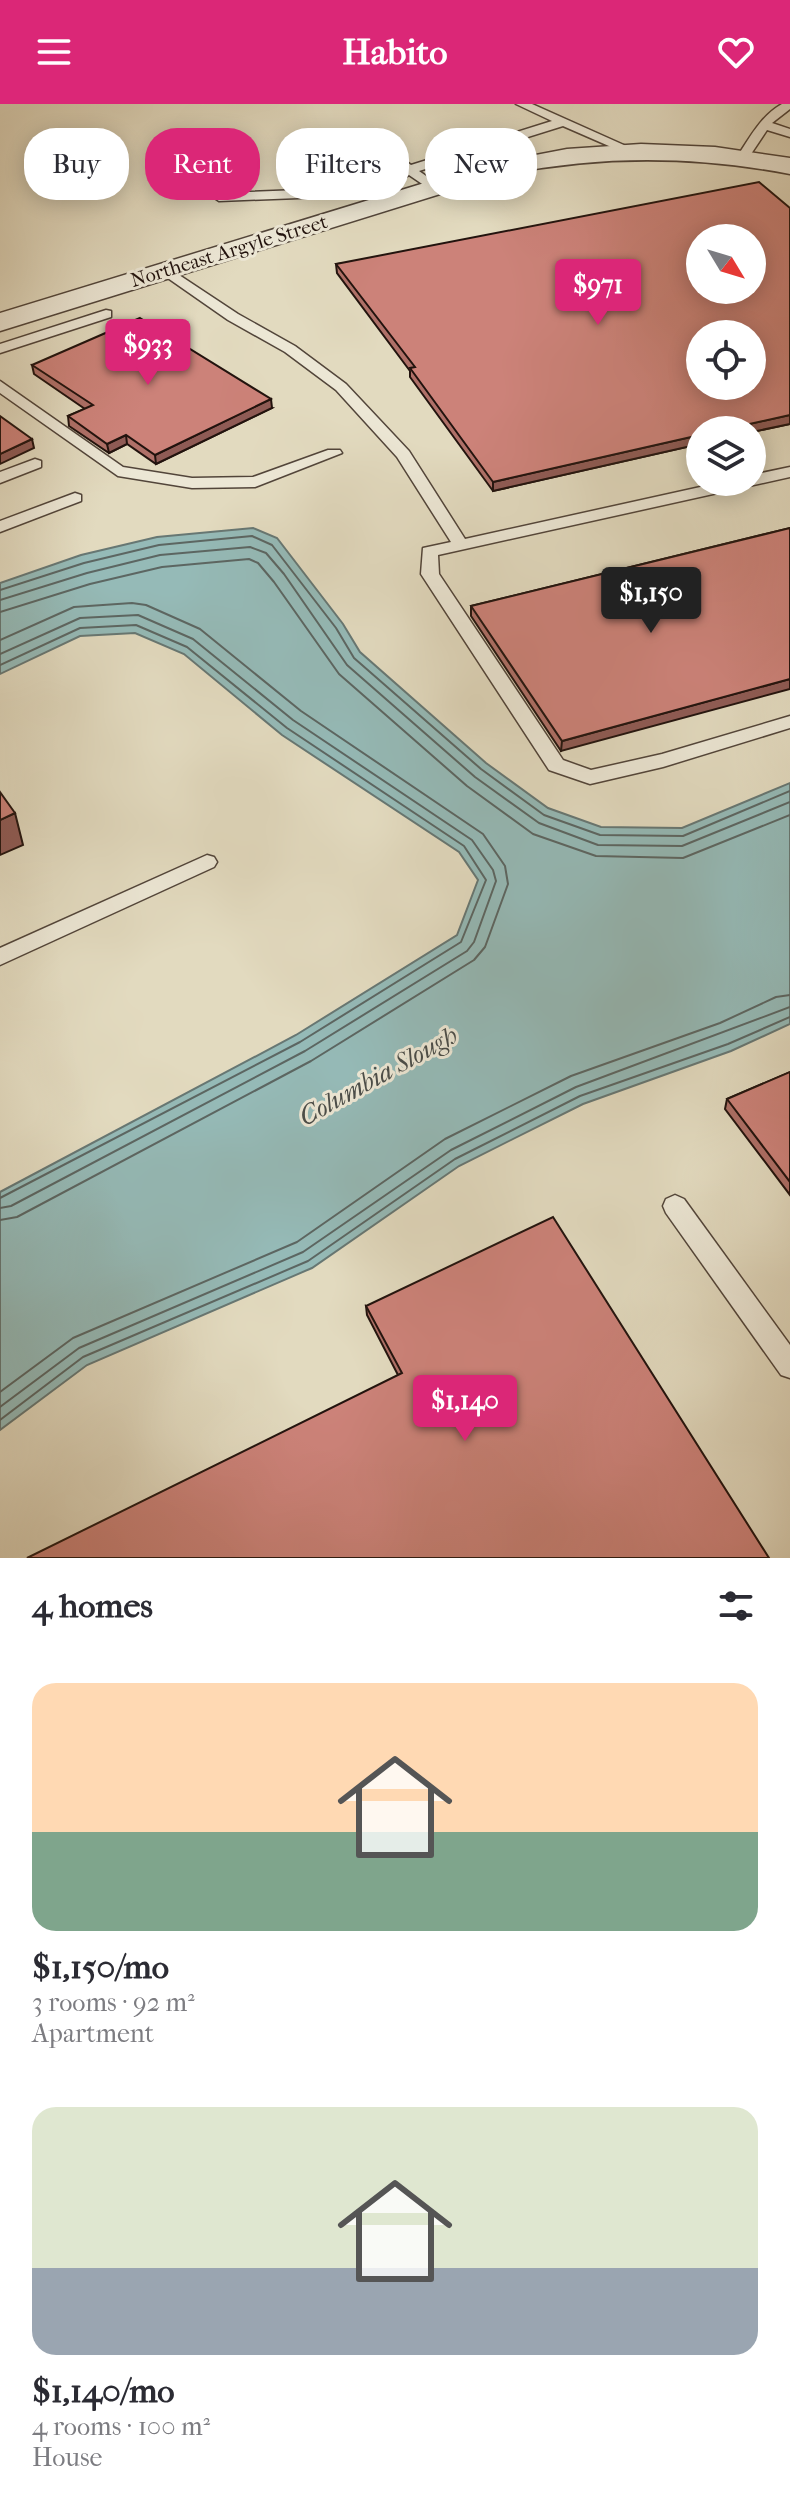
<!DOCTYPE html>
<meta charset="utf-8">
<style>
:root{--surface:#fff;--page:#f7f7f7;--text:#2b2b33;--muted:#7c7c81;--accent:#db2777}
body{margin:0;font-family:"IM FELL French Canon",serif;background:var(--page);color:var(--text);height:100vh;display:flex;flex-direction:column;font-size:30px;white-space:nowrap}
*{box-sizing:border-box;margin:0}
p{font-size:26px;color:var(--muted)}
.icon{flex:none;width:44px;height:44px;fill:none;stroke:currentColor;stroke-width:2;stroke-linecap:round;stroke-linejoin:round}
.map{position:relative;height:1454px;overflow:hidden}
.drawer{display:flex;flex-direction:column;background:var(--surface);flex:1}
.drawer>*{flex:none}
.banner{position:absolute;left:24px;top:24px;width:742px;height:72px;display:flex;gap:16px}
.needle{width:52px;rotate:128deg}
.buttons{position:absolute;left:686px;top:120px;display:grid;gap:16px}
.buttons a{display:grid;place-items:center;width:80px;height:80px;border-radius:50%;background:var(--surface);box-shadow:0 4px 20px #0003;font-size:40px}
.price{position:absolute;translate:-50% -68px;padding:0 18px;border-radius:8px;background:var(--accent);color:#fff;font-size:26px;line-height:52px;filter:drop-shadow(0 2px 4px #0008)}
.price::after{content:'';position:absolute;left:50%;top:48px;width:24px;height:18px;margin-left:-12px;background:inherit;clip-path:polygon(0 0,100% 0,50% 100%)}
.price.active{background:#222;color:#fff}
ul{padding:0;list-style:none}
li{display:grid;align-content:center;gap:16px;height:424px;padding:0 32px}
li span{display:grid;place-items:center;height:248px;border-radius:24px;color:#555}
li>.icon{margin-inline-start:auto}
span .icon{width:144px;height:144px;fill:#fffc;stroke-width:1}
li b{font-size:34px}
h2{display:flex;justify-content:space-between;align-items:center;height:96px;padding:0 32px;font-size:34px}
.chip{padding:0 28px;border-radius:32px;background:var(--surface);box-shadow:0 4px 20px #0003;font-size:28px;line-height:72px}
.chip.active{background:var(--accent);color:#fff}
header{display:flex;justify-content:space-between;align-items:center;height:104px;padding:0 32px;background:var(--accent);color:#fff;font-size:36px;font-weight:700}
.map>svg:first-child{display:block}
</style>
<header><svg class="icon" aria-label="menu" viewBox="0 0 24 24"><path d="M4 6h16M4 12h16M4 18h16"/></svg>Habito<svg class="icon" aria-label="heart" viewBox="0 0 24 24"><path d="M12 20l-8-8c-3-5 5-10 8-4 3-6 11-1 8 4z"/></svg></header>
<div class="map">
<svg width="790" height="1454" viewBox="0 0 790 1454">
<rect width="100%" height="100%" fill="#e2dabf"/>
<filter id="stains"><feTurbulence type="fractalNoise" baseFrequency=".0025" numOctaves="4"/><feColorMatrix values="0 0 0 0 .2 0 0 0 0 .09 0 0 0 0 .02 0 0 0 .5 -.17"/></filter>
<radialGradient id="worn" r=".72"><stop offset=".6" stop-color="#630" stop-opacity="0"/><stop offset="1" stop-color="#630" stop-opacity=".3"/></radialGradient>
<polygon fill="#95bab7" stroke="#677773" stroke-width="2" points="253,424 277,434 343,520 360,548 486,659 548,704 601,723 682,724 790,679 790,920 731,947 583,1000 459,1062 312,1164 87,1261 0,1326 0,1088 296,931 457,831 478,776 459,748 282,631 184,550 135,529 80,532 0,570 0,479 81,451 157,433"/>
<g fill="none" stroke-linecap="round" stroke-linejoin="round">
<g stroke="#5c6662" stroke-width="2">
<polyline points="0,486 84,459 159,441 252,432 272,441 336,524 354,554 481,665 544,711 600,731 683,732 790,687"/>
<polyline points="0,496 87,469 160,451 250,443 266,449 284,470 347,561 475,673 539,719 598,741 682,742 790,698"/>
<polyline points="0,508 90,480 162,463 249,455 258,459 274,478 339,570 467,682 533,730 596,752 683,754 790,711"/>
<polyline points="0,536 74,503 132,499 146,501 200,525 301,607 483,730 505,762 508,780 485,843 474,856 311,957 17,1113 0,1116"/>
<polyline points="0,550 80,514 138,511 193,535 293,616 472,736 493,766 496,777 474,838 467,847 305,947 11,1102 0,1104"/>
<polyline points="0,561 80,524 136,521 187,543 287,624 464,742 486,776 461,838 300,938 0,1094"/>
<polyline points="0,1288 73,1234 297,1138 445,1035 571,972 720,919 776,893 790,891"/>
<polyline points="0,1303 79,1244 303,1148 451,1046 576,983 790,903"/>
<polyline points="0,1316 83,1253 308,1157 455,1055 580,992 728,940 790,913"/>
</g>
<g stroke="#52453a" stroke-width="3">
<g id="lane">
<polygon points="516,0 532,0 635,46 625,49 563,22 419,67 439,81 439,87 434,88 409,71 391,83 350,92 219,97 154,53 164,50 222,89 350,84 382,77 401,66 377,48 377,42 385,42 411,61 552,17"/>
<path d="M 782,0 L 790,0 L 790,5 L 772,19 L 790,25 L 790,33 L 767,26 L 747,56 L 739,56 L 737,53 C 750,33 761,12 782,0 Z"/>
<polygon points="167,163 238,210 295,242 346,280 409,347 465,435 723,378 752,378 752,371 790,363 790,373 438,451 439,470 563,656 591,666 662,650 790,612 790,624 663,663 590,680 549,666 421,470 423,444 451,438 397,353 336,286 285,248 228,216 162,170 162,164"/>
<polygon points="106,206 111,207 111,213 0,249 0,240"/>
<polygon points="0,277 123,363 192,374 253,373 328,346 340,346 342,349 255,383 192,384 118,372 0,289"/>
<polygon points="35,355 41,357 41,363 0,379 0,368"/>
<polygon points="75,389 81,391 81,397 0,428 0,417"/>
<polygon points="207,751 214,753 217,758 214,763 0,861 0,844"/>
<polygon points="675,1091 684,1095 790,1241 790,1274 781,1271 666,1109 663,1102 666,1095"/>
</g>
</g>
<g stroke="#52453a" stroke-width="3">
<path id="street" d="M 641,40 L 715,43 L 790,54 L 790,70 C 691,51 596,51 498,72 L 0,227 L 0,209 L 483,61 L 567,45 Z"/>
</g>
<use href="#lane" fill="#ece7d5" fill-rule="evenodd"/>
<use href="#street" fill="#ece7d5" fill-rule="evenodd"/>
</g>
<g fill="#af7068" stroke="#22130e" stroke-width="2">
<polygon points="790,104 790,320 752,328 752,326 700,326 700,340 493,387 410,273 410,267 337,169 336,160"/>
<polygon points="32,261 272,304 156,360 127,340 109,349 69,322 68,312 85,305 34,270"/>
<polygon points="790,424 561,647 471,512 471,502"/>
<polygon points="790,968 790,1091 725,1005 727,995"/>
<polygon points="366,1202 769,1454 398,1271 367,1211"/>
</g>
<g fill="#8f5b55" stroke="#22130e" stroke-width="2">
<polygon points="271,295 272,304 156,360 155,351"/>
<polygon points="790,311 790,320 752,328 752,326 722,326"/>
<polygon points="126,331 127,340 109,349 107,340"/>
<polygon points="700,331 700,340 493,387 493,378"/>
<polygon points="32,335 34,344 0,360 0,350"/>
<polygon points="790,575 790,585 561,647 562,637"/>
<polygon points="15,709 23,741 0,751 0,716"/>
</g>
<g fill="#cc8279" stroke="#22130e" stroke-width="2" fill-rule="evenodd">
<path d="M 759,78 L 790,104 L 790,311 L 722,326 L 700,326 L 700,331 L 493,378 L 410,264 L 415,263 L 336,160 ZM 700,134 L 752,134 L 752,186 L 700,186 ZM 700,230 L 752,230 L 752,282 L 700,282 Z"/>
<polygon points="140,214 271,295 155,351 126,331 107,340 68,312 93,301 32,261"/>
<polygon points="0,312 32,335 0,350"/>
<polygon points="790,424 790,575 562,637 471,502"/>
<polygon points="0,688 15,709 0,716"/>
<polygon points="790,968 790,1078 727,995"/>
<polygon points="553,1113 769,1454 27,1454 402,1269 366,1202"/>
</g>
<g text-anchor="middle" dominant-baseline="central" stroke-width="6" stroke-linejoin="round" paint-order="stroke">
<g font-size="20" fill="#22130e" stroke="#ece7d5">
<text transform="translate(229 147) rotate(-17)">Northeast Argyle Street</text>
</g>
<g font-size="26" font-style="italic" fill="#4a4d49" stroke="#ece7d5">
<text transform="translate(378 972) rotate(-29)">Columbia Slough</text>
</g>
</g>
<rect width="100%" height="100%" filter="url(#stains)"/>
<rect width="100%" height="100%" fill="url(#worn)"/>
</svg>
<div class="buttons">
<a><svg class="needle" viewBox="-14 -14 28 28"><path d="M0-13l5 13h-10z" fill="#e53935"/><path d="M0 13l5-13h-10z" fill="#7c7c81"/></svg></a>
<a><svg class="icon" aria-label="locate" viewBox="0 0 24 24"><circle cx="12" cy="12" r="6"/><path d="M12 2v4M12 18v4M2 12h4M18 12h4"/></svg></a>
<a><svg class="icon" aria-label="layers" viewBox="0 0 24 24"><path d="M12 4l9 5-9 5-9-5zM3 14l9 5 9-5"/></svg></a>
</div>
<b class="price" style="left:598px;top:223px">$971</b>
<b class="price" style="left:148px;top:283px">$933</b>
<b class="price active" style="left:651px;top:531px">$1,150</b>
<b class="price" style="left:465px;top:1339px">$1,140</b>
<div class="banner">
<a class="chip">Buy</a>
<a class="chip active">Rent</a>
<a class="chip">Filters</a>
<a class="chip">New</a>
</div>
</div>
<section class="drawer">
<h2>4 homes<svg class="icon" aria-label="filters" viewBox="0 0 24 24"><path d="M4 7h16M4 17h16"/><circle cx="9" cy="7" r="2"/><circle cx="15" cy="17" r="2"/></svg></h2>
<ul>
<li><span style="background:linear-gradient(#ffd9b3 60%,#7fa58c 0)"><svg class="icon" aria-label="home" viewBox="0 0 24 24"><path d="M3 11l9-7 9 7M6 9v11h12V9"/></svg></span><div><b>$1,150/mo</b><p>3 rooms · 92 m²</p><p>Apartment</p></div></li>
<li><span style="background:linear-gradient(#dfe7d0 65%,#9aa5b1 0)"><svg class="icon" aria-label="home" viewBox="0 0 24 24"><path d="M3 11l9-7 9 7M6 9v11h12V9"/></svg></span><div><b>$1,140/mo</b><p>4 rooms · 100 m²</p><p>House</p></div></li>
</ul>
</section>
